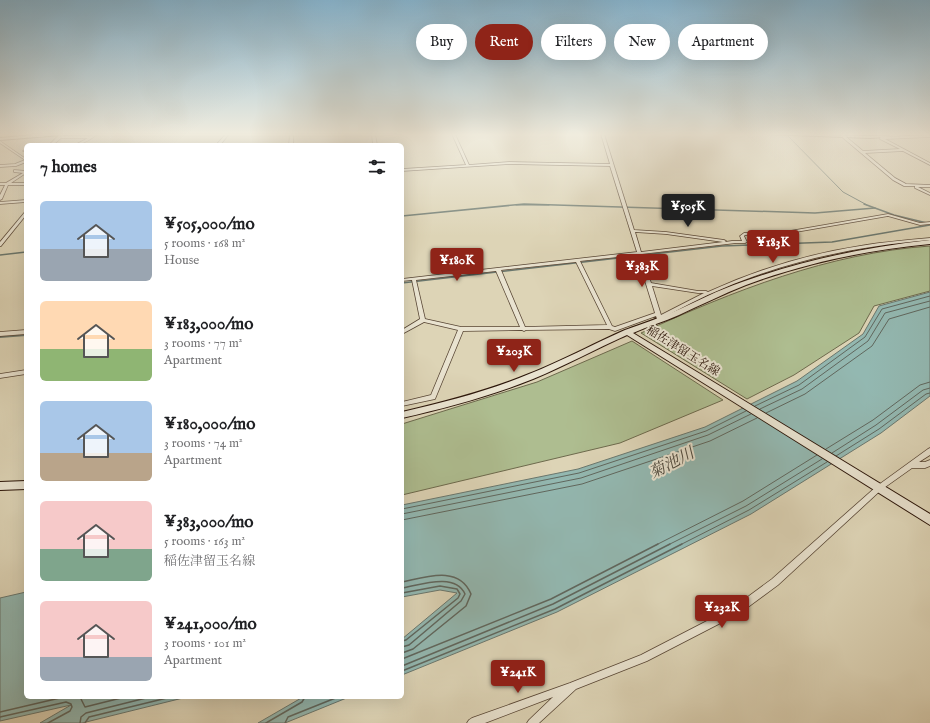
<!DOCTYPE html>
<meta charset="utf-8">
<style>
:root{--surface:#fff;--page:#f6f6f6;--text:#202124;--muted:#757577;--accent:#8f2418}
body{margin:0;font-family:"IM FELL English","Noto Serif JP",serif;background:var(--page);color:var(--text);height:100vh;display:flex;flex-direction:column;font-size:15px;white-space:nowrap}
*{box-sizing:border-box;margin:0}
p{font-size:13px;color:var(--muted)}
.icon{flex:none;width:22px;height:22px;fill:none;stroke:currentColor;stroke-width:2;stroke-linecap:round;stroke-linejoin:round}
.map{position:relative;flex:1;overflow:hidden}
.side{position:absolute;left:24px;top:143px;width:380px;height:556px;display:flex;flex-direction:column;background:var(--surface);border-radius:6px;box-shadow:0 4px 16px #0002}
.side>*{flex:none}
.top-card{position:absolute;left:416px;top:24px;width:380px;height:36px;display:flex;gap:8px}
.price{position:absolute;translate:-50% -34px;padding:0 9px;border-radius:4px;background:var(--accent);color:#fff;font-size:13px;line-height:26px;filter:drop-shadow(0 1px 2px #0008)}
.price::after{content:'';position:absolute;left:50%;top:24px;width:12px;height:9px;margin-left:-6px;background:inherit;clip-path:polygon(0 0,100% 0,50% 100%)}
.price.current{background:#222;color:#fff}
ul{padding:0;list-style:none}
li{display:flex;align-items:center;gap:12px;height:100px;padding:0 16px}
li span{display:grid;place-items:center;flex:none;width:112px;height:80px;border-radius:6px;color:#555}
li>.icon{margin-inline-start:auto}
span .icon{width:48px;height:48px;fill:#fffc;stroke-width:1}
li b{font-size:17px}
h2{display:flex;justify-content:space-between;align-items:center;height:48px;padding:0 16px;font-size:17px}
.chip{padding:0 14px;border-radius:18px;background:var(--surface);box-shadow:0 4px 16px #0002;font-size:14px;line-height:36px}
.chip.current{background:var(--accent);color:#fff}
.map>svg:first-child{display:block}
</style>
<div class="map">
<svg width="930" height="723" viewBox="0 0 930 723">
<rect width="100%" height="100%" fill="#ddd4b6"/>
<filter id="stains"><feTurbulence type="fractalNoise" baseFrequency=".005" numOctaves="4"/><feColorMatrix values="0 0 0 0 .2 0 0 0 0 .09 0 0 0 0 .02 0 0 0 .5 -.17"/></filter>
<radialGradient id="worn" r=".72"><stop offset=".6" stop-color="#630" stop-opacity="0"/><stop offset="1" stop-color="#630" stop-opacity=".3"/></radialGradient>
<g fill="#aebd90" stroke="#6d6a4d">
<path d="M 930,246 L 930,291 L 874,306 L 859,333 L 794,375 L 747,399 L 641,333 C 733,291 829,253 930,246 Z"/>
<polygon points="632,341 723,400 620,443 402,495 402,424 537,382"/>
</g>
<g fill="#93b8b1" stroke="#6a776e">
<polygon points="930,292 930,396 881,433 751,514 557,612 402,675 402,639 457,593 440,590 402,597 402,505 578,469 705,427 797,381 863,334 879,306"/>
<polygon points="26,592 26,697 187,697 82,723 40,723 71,705 0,721 0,598"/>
<polygon points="303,697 349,697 285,723 258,723"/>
</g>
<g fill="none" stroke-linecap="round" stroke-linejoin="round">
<g stroke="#60675e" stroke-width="1">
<polyline points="755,406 799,385 865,337 882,309 930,296"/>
<polyline points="760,409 802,389 868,341 885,313 930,301"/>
<polyline points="766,413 805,394 872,346 889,319 930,307"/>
<polyline points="826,449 873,420 920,385 930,382"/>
<polyline points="832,453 876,425 923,390 930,388"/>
<polyline points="836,456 879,429 926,394 930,393"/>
<polyline points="402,509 579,473 706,431 746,411"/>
<polyline points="402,514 581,478 708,435 751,414"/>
<polyline points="402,520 582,484 710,441 757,418"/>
<polyline points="656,545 743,501 817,455"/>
<polyline points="668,545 746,506 822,459"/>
<polyline points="680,545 749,510 827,462"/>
</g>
<g stroke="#60675e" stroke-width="1.5">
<path d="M 402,582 C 426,577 459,565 471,594 L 466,606 L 413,649 L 402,653"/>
<path d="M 402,588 C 420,585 455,572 465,594 L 461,601 L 409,645 L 402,647"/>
<polyline points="402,593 440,586 457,589 460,594 458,598 406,640 402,641"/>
<polyline points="402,659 551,599 658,544"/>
<polyline points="402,666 553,604 670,544"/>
<polyline points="402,671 555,609 682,544"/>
<polyline points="80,697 85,707 125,697"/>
<polyline points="0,712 64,697"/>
<polyline points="0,717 66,702 71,704 72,707 70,711 48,723"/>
<polyline points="80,723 81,717 86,713 150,697"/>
<polyline points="85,723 89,717 171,697"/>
<polyline points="266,723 302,702 305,697"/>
<polyline points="285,723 288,717 338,697"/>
</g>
<g stroke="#6a776e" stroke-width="1">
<polyline points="786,134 843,192 867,205"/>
<polyline points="516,205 549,205"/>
</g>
<g stroke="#6a776e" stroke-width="1.5">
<polyline points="864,204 894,215 927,223"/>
<polyline points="402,216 524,204 815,213 875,208"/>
<polyline points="0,255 26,252"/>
<polyline points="402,283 722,246 832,242 930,225"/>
</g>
<polyline stroke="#6a776e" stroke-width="2" points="0,337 26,335"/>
<g stroke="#584635" stroke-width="1.5">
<g id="street">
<path d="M 60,134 L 62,134 L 63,136 L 91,136 L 94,134 L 98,134 C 92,138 83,145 75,145 L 88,138 L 61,138 L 53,145 L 49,145 Z"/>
<polygon points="226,134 229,134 220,145 216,145"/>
<polygon points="290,134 293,134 293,145 289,145"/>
<polygon points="372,134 375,134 377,145 373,145"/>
<path d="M 452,134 L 455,134 L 469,165 L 509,162 L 610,164 L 601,134 L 604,134 L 634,230 L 666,232 L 724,240 L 726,241 L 725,242 L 732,241 L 742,241 L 740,236 L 744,233 L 790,231 L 888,214 L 920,223 L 930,222 L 930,224 L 920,225 L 888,216 L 790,233 L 745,235 L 744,236 L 747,242 L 745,243 L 736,243 L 642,254 L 651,283 L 698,291 L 706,291 L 708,292 C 756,270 808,254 860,246 C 883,242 907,240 930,238 L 930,240 C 858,246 790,260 724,288 C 702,297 681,308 661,319 L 657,319 L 656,316 L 615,331 L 609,329 L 526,330 L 524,331 L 522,330 L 463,331 L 435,399 L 402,406 L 402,402 L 431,395 L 458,330 L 424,322 L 402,334 L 402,330 L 420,319 L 412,280 L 402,281 L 402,279 L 637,252 L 610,166 L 509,164 L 402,171 L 402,169 L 466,165 ZM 635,232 L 666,234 L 723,242 L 641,252 ZM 637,255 L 655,313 L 615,327 L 612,326 L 580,261 ZM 576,262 L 607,325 L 525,327 L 501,270 ZM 496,271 L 520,327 L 461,327 L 425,319 L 416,280 ZM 652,286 L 698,293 L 704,293 L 661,315 Z"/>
<polygon points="842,135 844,135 863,151 900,149 880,139 880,138 881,137 930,135 930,137 885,139 930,163 930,165 903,151 865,153 895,178 906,184 930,185 930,187 918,187 930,193 930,195 915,188 915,186 904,186 893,180 842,137"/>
<polygon points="0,141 26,159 26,162 16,166 0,167 0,165 15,164 25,160 0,143"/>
<polygon points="25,150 26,150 26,152 23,151"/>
<polygon points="14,170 26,171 26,173 11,183 26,183 26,185 8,185 2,199 0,200 0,195 5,185 0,185 0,183 6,183 23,173 14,172"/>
<polygon points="26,200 26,202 0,204 0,202"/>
<polygon points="25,212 26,212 26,215 1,246 0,246 0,242"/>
<polygon points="26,330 26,334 0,336 0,332"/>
<polygon points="26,370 26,374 0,378 0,374"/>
<polygon points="930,448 930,455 919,462 925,462 930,460 930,466 925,468 912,468 881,490 778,585 740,613 647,661 576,689 539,723 527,723 529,720 553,697 485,723 467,723 469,720 472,718 570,683 641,655 734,607 772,579 877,486 928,449"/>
</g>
</g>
<g stroke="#2c160a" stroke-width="2">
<g id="secondary">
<polygon points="46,134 73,134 0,140 0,138"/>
<polygon points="765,134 871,136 921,134 871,138"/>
<path d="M 930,240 L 930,244 C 867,250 805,263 746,285 C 723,294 701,305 679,315 C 664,322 648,326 633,333 L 930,514 L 930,525 L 627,335 C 595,349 565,366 533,379 C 491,396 446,408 402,418 L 402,412 C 445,402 488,391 529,374 C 562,361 593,344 625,330 C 641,324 657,319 673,312 C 696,302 718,290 742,282 C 803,260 866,247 930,240 Z"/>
<polygon points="26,481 26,489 0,490 0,482"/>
</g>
</g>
<use href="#street" fill="#e9e3d0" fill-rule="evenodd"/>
<use href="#secondary" fill="#e9e3d0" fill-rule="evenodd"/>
</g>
<linearGradient id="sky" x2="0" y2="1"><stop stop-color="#86b6d2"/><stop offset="0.57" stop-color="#f0ecde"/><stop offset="1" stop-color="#f0ecde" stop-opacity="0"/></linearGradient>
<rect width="930" height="236" fill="url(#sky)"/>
<g text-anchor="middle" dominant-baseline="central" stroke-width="4" stroke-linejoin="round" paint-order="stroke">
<g font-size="12" fill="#2c160a" stroke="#e9e3d0">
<text transform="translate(683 351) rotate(32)">稲佐津留玉名線</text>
</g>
<g font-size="16" font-style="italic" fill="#4b473c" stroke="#e9e3d0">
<text transform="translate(672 464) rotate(-28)">菊池川</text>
</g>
</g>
<rect width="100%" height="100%" filter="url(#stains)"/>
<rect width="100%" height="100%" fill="url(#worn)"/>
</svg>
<b class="price current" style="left:688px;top:228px">¥505K</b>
<b class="price" style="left:773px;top:264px">¥183K</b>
<b class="price" style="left:457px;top:282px">¥180K</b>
<b class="price" style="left:642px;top:288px">¥383K</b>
<b class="price" style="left:514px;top:373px">¥203K</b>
<b class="price" style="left:722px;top:629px">¥232K</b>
<b class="price" style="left:518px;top:694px">¥241K</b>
<div class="top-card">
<a class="chip">Buy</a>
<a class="chip current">Rent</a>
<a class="chip">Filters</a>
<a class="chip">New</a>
<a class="chip">Apartment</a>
</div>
<section class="side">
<h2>7 homes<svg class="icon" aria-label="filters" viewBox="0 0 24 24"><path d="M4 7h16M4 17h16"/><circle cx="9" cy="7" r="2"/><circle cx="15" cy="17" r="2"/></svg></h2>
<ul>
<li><span style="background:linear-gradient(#a9c7e8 60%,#9aa5b1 0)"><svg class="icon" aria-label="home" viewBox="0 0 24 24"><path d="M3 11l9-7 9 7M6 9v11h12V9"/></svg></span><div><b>¥505,000/mo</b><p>5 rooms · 168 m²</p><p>House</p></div></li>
<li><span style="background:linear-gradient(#ffd9b3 60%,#8fb573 0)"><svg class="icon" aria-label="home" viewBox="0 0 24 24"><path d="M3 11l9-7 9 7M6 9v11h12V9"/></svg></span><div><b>¥183,000/mo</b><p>3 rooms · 77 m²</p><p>Apartment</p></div></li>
<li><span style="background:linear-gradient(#a9c7e8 65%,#b9a48a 0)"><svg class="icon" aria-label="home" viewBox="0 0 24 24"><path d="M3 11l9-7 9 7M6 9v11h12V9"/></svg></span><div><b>¥180,000/mo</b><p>3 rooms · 74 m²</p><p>Apartment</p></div></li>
<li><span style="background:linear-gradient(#f6c9c9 60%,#7fa58c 0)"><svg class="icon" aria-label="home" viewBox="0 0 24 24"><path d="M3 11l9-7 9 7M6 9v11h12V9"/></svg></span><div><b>¥383,000/mo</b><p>5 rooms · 163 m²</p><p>稲佐津留玉名線</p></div></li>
<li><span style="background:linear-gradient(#f6c9c9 70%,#9aa5b1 0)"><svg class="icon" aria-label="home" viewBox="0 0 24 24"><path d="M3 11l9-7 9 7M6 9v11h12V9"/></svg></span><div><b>¥241,000/mo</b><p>3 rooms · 101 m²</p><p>Apartment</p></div></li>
</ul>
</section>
</div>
